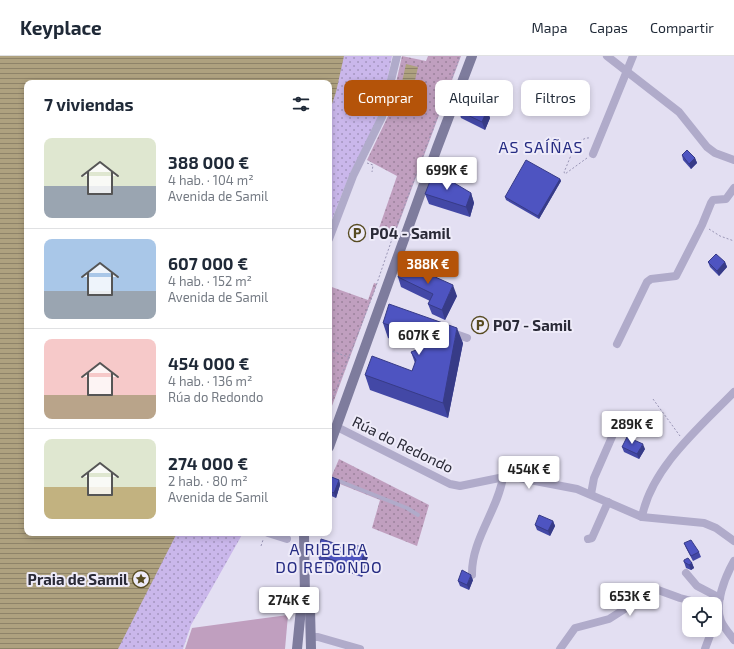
<!DOCTYPE html>
<html lang="es">
<meta charset="utf-8">
<style>
:root{--surface:#fff;--page:#f2f2f3;--text:#1f2937;--muted:#747a83;--line:#e0e1e3;--accent:#b45309}
body{margin:0;font-family:"Exo 2",sans-serif;background:var(--page);color:var(--text);height:100vh;display:flex;flex-direction:column;font-size:15px;white-space:nowrap}
*{box-sizing:border-box;margin:0}
p{font-size:13px;color:var(--muted)}
.icon{flex:none;width:22px;height:22px;fill:none;stroke:currentColor;stroke-width:2;stroke-linecap:round;stroke-linejoin:round}
.map{position:relative;flex:1;overflow:hidden}
.sheet{position:absolute;left:24px;top:24px;width:308px;height:456px;display:flex;flex-direction:column;background:var(--surface);border-radius:8px;box-shadow:0 2px 6px #0003}
.sheet>*{flex:none}
.banner{position:absolute;left:344px;top:24px;width:330px;height:36px;display:flex;gap:8px}
.tools{position:absolute;left:682px;top:541px;display:grid;gap:8px}
.tools a{display:grid;place-items:center;width:40px;height:40px;border-radius:8px;background:var(--surface);box-shadow:0 2px 6px #0003;font-size:20px}
.price{position:absolute;translate:-50% -34px;padding:0 9px;border-radius:4px;background:#fff;color:#222;font-size:13px;line-height:26px;filter:drop-shadow(0 1px 2px #0008)}
.price::after{content:'';position:absolute;left:50%;top:24px;width:12px;height:9px;margin-left:-6px;background:inherit;clip-path:polygon(0 0,100% 0,50% 100%)}
.price.current{background:var(--accent);color:#fff}
ul{padding:0;list-style:none}
li{display:flex;align-items:center;gap:12px;height:100px;padding:0 20px}
li+li{border-top:1px solid var(--line)}
li span{display:grid;place-items:center;flex:none;width:112px;height:80px;border-radius:8px;color:#555}
li>.icon{margin-inline-start:auto}
span .icon{width:48px;height:48px;fill:#fffc;stroke-width:1}
li b{font-size:17px}
h2{display:flex;justify-content:space-between;align-items:center;height:48px;padding:0 20px;font-size:17px}
.tag{padding:0 14px;border-radius:8px;background:var(--surface);box-shadow:0 2px 6px #0003;font-size:14px;line-height:36px}
.tag.current{background:var(--accent);color:#fff}
header{display:flex;align-items:center;gap:24px;box-sizing:border-box;height:56px;padding:0 20px;background:var(--surface);border-bottom:1px solid var(--line)}
header strong{font-size:19px}
nav{display:flex;gap:22px;margin-inline-start:auto;font-size:14px}
.map>svg:first-child{display:block}
</style>
<header>
<strong>Keyplace</strong>
<nav><a>Mapa</a><a>Capas</a><a>Compartir</a></nav>
</header>
<div class="map">
<svg width="734" height="593" viewBox="0 0 734 593">
<defs>
<pattern id="sand-dots" width="8" height="8" patternUnits="userSpaceOnUse"><rect width="8" height="8" fill="#cab7eb"/><path d="M2 2h.1M6 6h.1" fill="none" stroke="#a495bf" stroke-width="1.8" stroke-linecap="round"/></pattern>
<pattern id="park-dots" width="8" height="8" patternUnits="userSpaceOnUse"><rect width="8" height="8" fill="#c09fbf"/><path d="M2 2h.1M6 6h.1" fill="none" stroke="#9c829c" stroke-width="1.8" stroke-linecap="round"/></pattern>
<pattern id="water-rules" width="6" height="5" patternUnits="userSpaceOnUse"><rect width="6" height="5" fill="#aea17f"/><path d="M0 2.5h6" fill="none" stroke="#8e8369"/></pattern>
</defs>
<rect width="100%" height="100%" fill="#e3dff2"/>
<polygon fill="#c09fbf" points="288,559 285,593 185,593 192,572"/>
<g fill="url(#sand-dots)">
<polygon points="300,0 392,0 381,56 349,120 329,171 329,27 293,27"/>
<polygon points="86,477 243,477 191,569 183,593 34,593"/>
</g>
<g fill="url(#park-dots)">
<polygon points="402,0 426,5 428,0 461,0 393,183 378,175 397,120 367,104 389,58"/>
<polygon points="374,227 377,228 329,358 329,230 368,244"/>
<polygon points="339,403 429,449 417,490 372,472 380,444 330,424"/>
</g>
<g fill="url(#water-rules)">
<polygon points="0,0 344,0 336,36 329,57 329,27 27,27 27,477 177,477 118,593 0,593"/>
<polygon points="406,8 418,11 414,29 402,26"/>
</g>
<g fill="none" stroke-linecap="round" stroke-linejoin="round">
<g stroke="#9995b5" stroke-width="1" stroke-dasharray="2 2" stroke-linecap="butt">
<polyline points="447,35 450,27"/>
<path d="M 587,102 L 565,118 L 564,116 C 570,104 575,80 591,82"/>
<polyline points="367,107 373,109 372,116"/>
<polyline points="709,173 720,180 734,185"/>
<polyline points="329,222 331,221"/>
<polyline points="329,294 351,302"/>
<polyline points="653,343 680,380"/>
<polyline points="329,352 374,236 392,183 460,0"/>
<polyline points="329,357 330,352"/>
<polyline points="255,477 262,479"/>
<polyline points="261,490 263,484"/>
</g>
<polyline stroke="#b0abca" stroke-width="4" points="329,421 407,452 418,459"/>
<g stroke="#b0abca" stroke-width="8">
<polyline points="607,0 679,56 707,91 715,97 734,104"/>
<polyline points="593,98 633,0"/>
<polyline points="329,183 353,120 382,61 397,0"/>
<polyline points="450,276 467,282"/>
<polyline points="617,288 647,226 651,223 676,220 702,169 711,147 713,144 726,143 734,132"/>
<polyline points="337,371 450,428 460,430 509,420 577,433 642,461 704,467 716,472 734,485"/>
<polyline points="591,438 594,422 615,374"/>
<path d="M 642,461 C 651,412 700,371 734,336"/>
<polyline points="268,477 287,483"/>
<polyline points="588,483 592,482 608,446"/>
<path d="M 734,505 C 725,521 714,548 721,565 C 724,572 730,578 734,584"/>
<polyline points="686,517 697,530 720,542"/>
<path d="M 472,519 C 471,484 498,454 503,421"/>
<polyline points="310,581 318,581 360,593"/>
<polyline points="560,593 575,572 609,563 653,535 658,534 680,542 703,548"/>
<polyline points="705,593 712,574"/>
</g>
<g stroke="#7e7c9d" stroke-width="10">
<polyline points="329,391 437,92 472,0"/>
<polyline points="304,477 305,543 310,553 311,593"/>
<polyline points="297,593 301,553 305,543"/>
</g>
</g>
<g fill="#4348a6">
<polygon points="487,54 490,62 485,74 461,62 459,55"/>
<polygon points="682,99 695,102 697,107 691,113 683,104"/>
<polygon points="560,123 561,125 539,163 506,144 505,141"/>
<polygon points="471,137 474,147 470,161 429,148 425,138"/>
<polygon points="708,206 725,206 727,211 719,220 710,211"/>
<polygon points="398,221 457,240 445,264 432,258 428,248 430,245 401,231"/>
<polygon points="383,267 463,287 448,362 370,334 365,319 412,315 415,307 411,296 420,293 388,282"/>
<polygon points="622,391 645,393 639,403 624,396"/>
<polygon points="329,420 339,424 340,429 336,442 329,439"/>
<polygon points="553,465 555,470 550,480 537,474 535,469"/>
<polygon points="684,487 699,496 701,501 693,505 686,492"/>
<polygon points="350,492 366,492 368,500 362,521 320,507 318,499"/>
<polygon points="684,506 692,507 694,512 691,514 686,512"/>
<polygon points="473,524 469,534 460,530 458,525"/>
</g>
<g fill="#373b87">
<polygon points="487,54 490,62 485,74 482,66"/>
<polygon points="695,102 697,107 691,113 689,108"/>
<polygon points="560,123 561,125 539,163 538,160"/>
<polygon points="471,137 474,147 470,161 466,151"/>
<polygon points="725,206 727,211 719,220 717,215"/>
<polygon points="453,229 457,240 445,264 442,254"/>
<polygon points="457,272 463,287 448,362 443,347"/>
<polygon points="643,388 645,393 639,403 637,398"/>
<polygon points="339,424 340,429 336,442 334,437"/>
<polygon points="553,465 555,470 550,480 548,475"/>
<polygon points="366,492 368,500 362,521 359,513"/>
<polygon points="692,507 694,512 691,514 689,509"/>
<polygon points="471,519 473,524 469,534 467,529"/>
</g>
<g fill="#4e54c1" stroke="#373b87">
<polygon points="462,43 487,54 482,66 459,55"/>
<polygon points="687,94 695,102 689,108 682,99"/>
<polygon points="526,104 560,123 538,160 505,141"/>
<polygon points="434,115 471,137 466,151 425,138"/>
<polygon points="716,198 725,206 717,215 708,206"/>
<polygon points="404,207 453,229 442,254 428,248 433,238 398,221"/>
<polygon points="389,248 457,272 443,347 365,319 372,300 412,315 416,304 411,296 421,292 425,282 383,267"/>
<polygon points="627,381 643,388 637,398 622,391"/>
<polygon points="329,420 339,424 334,437 329,435"/>
<polygon points="539,459 553,465 548,475 535,469"/>
<polygon points="321,483 350,492 351,488 366,492 359,513 318,499"/>
<polygon points="691,484 699,496 691,500 684,487"/>
<polygon points="688,502 692,507 689,509 684,506 684,504"/>
<polygon points="462,514 471,519 467,529 458,525"/>
</g>
<defs>
<g id="parking-ring" transform="scale(0.9)"><circle r="9.5" fill="#eeebf9" stroke="#574b21" stroke-width="1.5"/><path d="M-3.5-5.5H1a3.5 3.5 0 0 1 0 7H-1V5.5H-3.5ZM-1-3.4V-.6H.8a1.4 1.4 0 0 0 0-2.8Z" fill="#574b21"/></g>
<g id="sight-ring" transform="scale(0.9)"><circle r="9.5" fill="#eeebf9" stroke="#574b21" stroke-width="1.5"/><path d="M0-6L1.8-2.2L6-1.7L2.9 1.2L3.7 5.4L0 3.3L-3.7 5.4L-2.9 1.2L-6-1.7L-1.8-2.2Z" fill="#574b21"/></g>
</defs>
<g fill-rule="evenodd">
<use href="#parking-ring" x="357" y="177"/>
<use href="#parking-ring" x="480" y="269"/>
<use href="#sight-ring" x="141" y="523"/>
</g>
<g text-anchor="middle" dominant-baseline="central" stroke-width="4" stroke-linejoin="round" paint-order="stroke">
<g font-size="15" font-weight="bold" fill="#2a2a37" stroke="#eeebf9" text-anchor="start">
<text x="370" y="177">P04 - Samil</text>
<text x="493" y="269">P07 - Samil</text>
<text x="128" y="523" text-anchor="end">Praia de Samil</text>
</g>
<g font-size="15" fill="#2a2a37" stroke="#eeebf9">
<text transform="translate(403 388) rotate(26)">Rúa do Redondo</text>
</g>
<g font-size="16" letter-spacing="1" fill="#262c83" stroke="#eeebf9">
<text x="541" y="90">AS SAÍÑAS</text>
<text x="329" y="492">A RIBEIRA<tspan x="329" dy="18">DO REDONDO</tspan></text>
</g>
</g>
</svg>
<div class="tools">
<a><svg class="icon" aria-label="locate" viewBox="0 0 24 24"><circle cx="12" cy="12" r="6"/><path d="M12 2v4M12 18v4M2 12h4M18 12h4"/></svg></a>
</div>
<b class="price" style="left:447px;top:135px">699K €</b>
<b class="price current" style="left:428px;top:229px">388K €</b>
<b class="price" style="left:419px;top:300px">607K €</b>
<b class="price" style="left:632px;top:389px">289K €</b>
<b class="price" style="left:529px;top:434px">454K €</b>
<b class="price" style="left:630px;top:561px">653K €</b>
<b class="price" style="left:289px;top:565px">274K €</b>
<div class="banner">
<a class="tag current">Comprar</a>
<a class="tag">Alquilar</a>
<a class="tag">Filtros</a>
</div>
<section class="sheet">
<h2>7 viviendas<svg class="icon" aria-label="filters" viewBox="0 0 24 24"><path d="M4 7h16M4 17h16"/><circle cx="9" cy="7" r="2"/><circle cx="15" cy="17" r="2"/></svg></h2>
<ul>
<li><span style="background:linear-gradient(#dfe7d0 60%,#9aa5b1 0)"><svg class="icon" aria-label="home" viewBox="0 0 24 24"><path d="M3 11l9-7 9 7M6 9v11h12V9"/></svg></span><div><b>388 000 €</b><p>4 hab. · 104 m²</p><p>Avenida de Samil</p></div></li>
<li><span style="background:linear-gradient(#a9c7e8 65%,#9aa5b1 0)"><svg class="icon" aria-label="home" viewBox="0 0 24 24"><path d="M3 11l9-7 9 7M6 9v11h12V9"/></svg></span><div><b>607 000 €</b><p>4 hab. · 152 m²</p><p>Avenida de Samil</p></div></li>
<li><span style="background:linear-gradient(#f6c9c9 70%,#b9a48a 0)"><svg class="icon" aria-label="home" viewBox="0 0 24 24"><path d="M3 11l9-7 9 7M6 9v11h12V9"/></svg></span><div><b>454 000 €</b><p>4 hab. · 136 m²</p><p>Rúa do Redondo</p></div></li>
<li><span style="background:linear-gradient(#dfe7d0 60%,#c2b280 0)"><svg class="icon" aria-label="home" viewBox="0 0 24 24"><path d="M3 11l9-7 9 7M6 9v11h12V9"/></svg></span><div><b>274 000 €</b><p>2 hab. · 80 m²</p><p>Avenida de Samil</p></div></li>
</ul>
</section>
</div>
